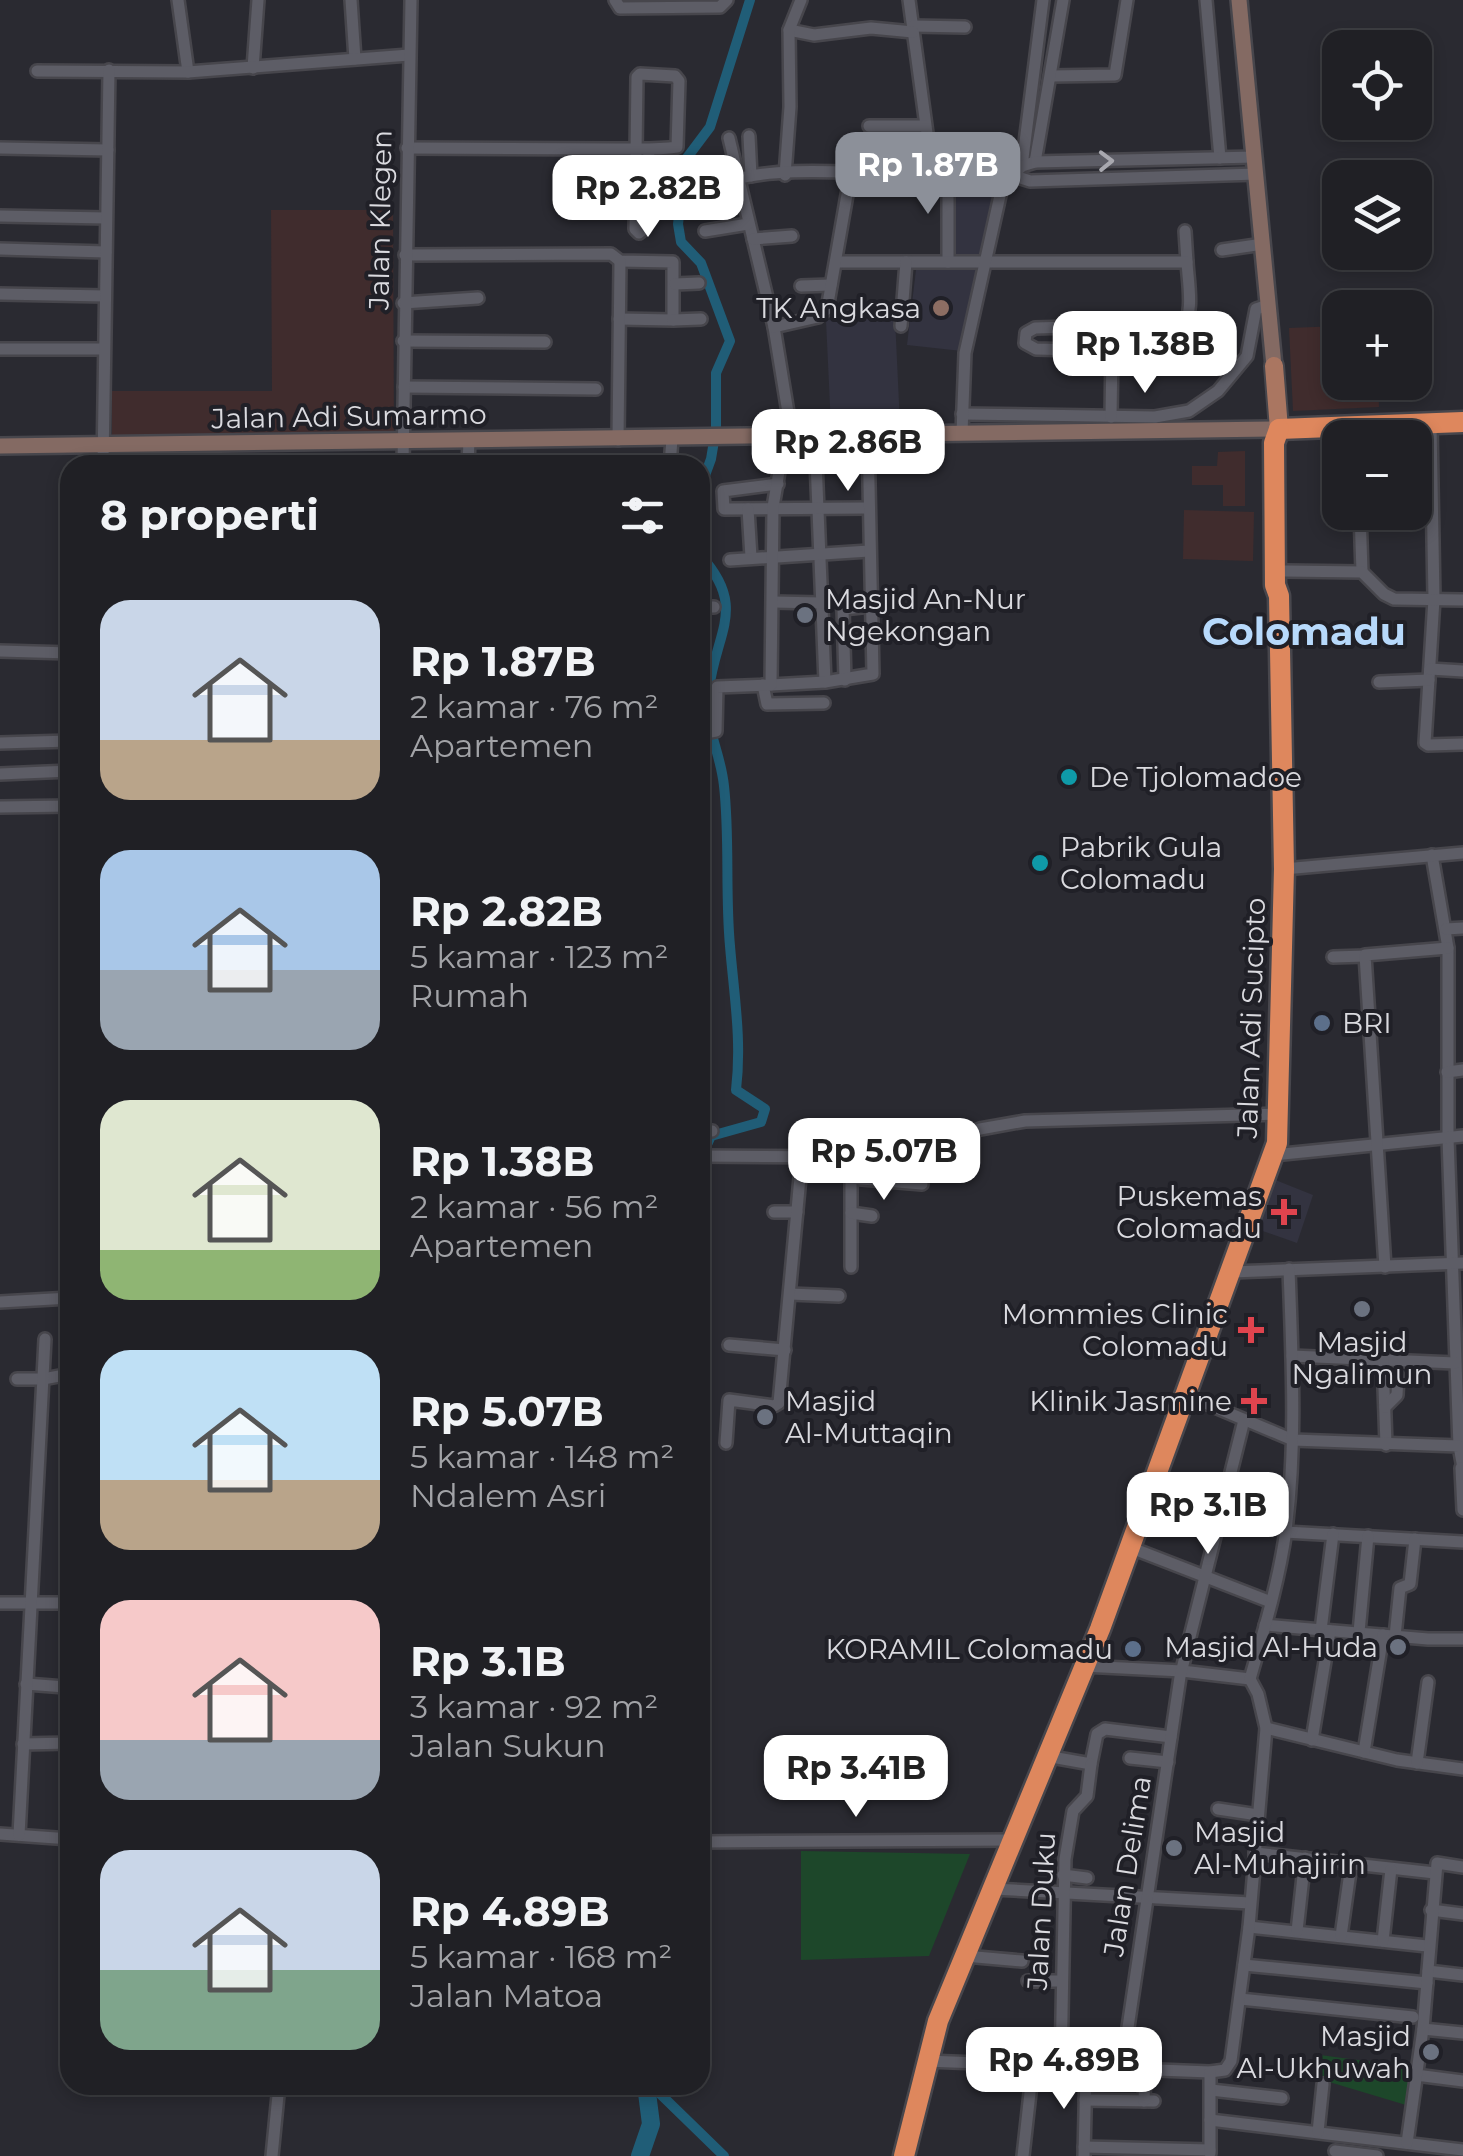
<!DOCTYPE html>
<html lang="id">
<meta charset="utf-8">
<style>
:root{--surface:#202025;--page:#28282d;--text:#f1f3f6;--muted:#a2a3a7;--line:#3d3e42;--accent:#8c9099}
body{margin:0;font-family:Montserrat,sans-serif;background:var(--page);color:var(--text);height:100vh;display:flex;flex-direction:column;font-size:38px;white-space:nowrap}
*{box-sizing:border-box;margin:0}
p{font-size:32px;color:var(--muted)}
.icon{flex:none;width:55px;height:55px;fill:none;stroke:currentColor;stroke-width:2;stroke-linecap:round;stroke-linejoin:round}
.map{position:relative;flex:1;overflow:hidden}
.details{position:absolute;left:60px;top:455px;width:650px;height:1640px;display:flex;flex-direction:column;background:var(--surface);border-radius:30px;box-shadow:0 5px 15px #0003,0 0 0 2px var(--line)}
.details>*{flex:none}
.fabs{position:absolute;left:1322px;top:30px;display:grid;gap:20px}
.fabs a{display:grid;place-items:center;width:110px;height:110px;border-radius:20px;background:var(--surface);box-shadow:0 5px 15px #0003,0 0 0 2px var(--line);font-size:50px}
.price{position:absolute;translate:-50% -85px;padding:0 22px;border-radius:20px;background:#fff;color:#222;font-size:32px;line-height:65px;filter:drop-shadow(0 2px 5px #0008)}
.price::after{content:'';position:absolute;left:50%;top:60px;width:30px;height:22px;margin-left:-15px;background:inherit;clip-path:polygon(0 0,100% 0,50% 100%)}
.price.current{background:var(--accent);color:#fff}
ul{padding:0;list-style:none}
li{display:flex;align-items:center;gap:30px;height:250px;padding:0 40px}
li span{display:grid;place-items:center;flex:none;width:280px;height:200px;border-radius:30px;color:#555}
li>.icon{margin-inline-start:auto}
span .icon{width:120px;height:120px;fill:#fffc;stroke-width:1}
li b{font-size:42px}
h2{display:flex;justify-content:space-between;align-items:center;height:120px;padding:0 40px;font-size:42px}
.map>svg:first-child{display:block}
</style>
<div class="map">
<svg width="1463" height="2156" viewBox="0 0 1463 2156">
<rect width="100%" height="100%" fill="#2a2a31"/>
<g fill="#402c2d">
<polygon points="271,210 393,210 394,438 112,439 112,391 272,391"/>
<polygon points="1340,326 1340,382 1378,383 1379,407 1293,411 1289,328"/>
<polygon points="1245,451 1245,506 1223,506 1223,485 1192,485 1192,466 1217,466 1218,452"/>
<polygon points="1184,510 1254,512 1253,561 1183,559"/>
</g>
<g fill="#333340">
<polygon points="951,174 1002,174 983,260 951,260"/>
<polygon points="978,269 962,351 907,345 916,270"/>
<polygon points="895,318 900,425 831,427 826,320"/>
<polygon points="1273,1179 1313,1195 1297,1243 1254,1228"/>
</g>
<g fill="#1d472a">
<polygon points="801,1851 970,1854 929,1956 801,1960"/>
<polygon points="1320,2055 1411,2067 1406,2105 1316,2078"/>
</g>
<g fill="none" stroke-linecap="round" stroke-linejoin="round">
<g stroke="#205d77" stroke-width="10">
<polyline points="700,489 711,459 716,429 716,373 730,341 701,263 681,242 678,224 686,159 710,127 750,0"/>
<path d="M 700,555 C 748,607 716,632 709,689 C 704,731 720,748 724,786 C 730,839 725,893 730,946 C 734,995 742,1040 736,1090 L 765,1109 L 761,1122 L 711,1136 L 705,1149 L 703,1226 L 700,1229"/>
<polyline points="651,2085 724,2156"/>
</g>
<polyline stroke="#205d77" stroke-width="18" points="640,2156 651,2124 646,2085"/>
<g stroke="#47464c" stroke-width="16">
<g id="street">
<polyline points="178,0 188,72"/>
<polyline points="351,0 355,59"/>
<polyline points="615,0 620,8 720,7 727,0"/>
<polyline points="909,0 932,170"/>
<polyline points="1206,0 1220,158"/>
<polyline points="913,26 965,27"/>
<polyline points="789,30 814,35 871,28 913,32"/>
<polyline points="253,68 258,0"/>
<polyline points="37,71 188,72 409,55"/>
<polyline points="1051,76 1115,75 1127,0"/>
<polyline points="869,126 925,126"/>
<polyline points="749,136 751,176"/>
<polyline points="729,138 774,327 792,437"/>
<polyline points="0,148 108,150"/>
<path d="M 407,148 L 618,149 C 637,149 657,150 677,147 L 679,81 L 675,76 L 640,74 L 637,77 L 635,229 L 639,233 L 645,228 L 649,149"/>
<polyline points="1035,162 1063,0"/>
<polyline points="1022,166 1043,0"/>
<polyline points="948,171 948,262"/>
<polyline points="785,175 790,107 789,30 801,0"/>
<polyline points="1013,175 1022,166 1035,162 1255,157"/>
<path d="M 737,179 C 781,167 846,173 892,173 C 938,172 986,165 1030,181 L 1257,174"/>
<polyline points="0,216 106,218"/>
<polyline points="705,231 748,224"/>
<polyline points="1185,231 1187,262"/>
<polyline points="753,239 792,236"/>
<polyline points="0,249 106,252"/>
<polyline points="1222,250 1263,244"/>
<polyline points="405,255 611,254 620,261 673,262 673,320 619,319"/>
<path d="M 836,262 L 1187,262 C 1188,283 1195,314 1181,332 C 1178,337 1168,346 1163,347 C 1141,355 1063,349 1036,349 L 1025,343 L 1026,333 L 1035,328 L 1185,324"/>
<polyline points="675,284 699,283"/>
<polyline points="801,286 831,285"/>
<polyline points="0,294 105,296"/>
<polyline points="403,303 478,298"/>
<polyline points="673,320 701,319"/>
<polyline points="901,326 906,262"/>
<polyline points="774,327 818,317 827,309 851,172"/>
<polyline points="403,341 545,342"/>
<polyline points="0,349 103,349"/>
<polyline points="404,387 596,389"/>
<polyline points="962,414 1155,417 1189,411 1218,391 1247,356 1256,309 1268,305"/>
<polyline points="1111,417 1112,350"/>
<polyline points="1431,424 1434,599 1425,743 1428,745 1463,744"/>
<polyline points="962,433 965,353 1005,173"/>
<polyline points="815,436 825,682"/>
<polyline points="618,440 620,261"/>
<polyline points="103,465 109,70"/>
<polyline points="403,465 411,0"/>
<polyline points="468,465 469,440"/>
<polyline points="670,465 672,439"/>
<polyline points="778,484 723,491 724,509 869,508"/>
<polyline points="748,509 751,557"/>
<polyline points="1360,512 1362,572"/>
<polyline points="730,560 869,551"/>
<polyline points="1285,571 1362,572 1384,594 1394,599 1463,600"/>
<polyline points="774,602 821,603"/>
<polyline points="700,607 714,607"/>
<polyline points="0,651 70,653"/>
<polyline points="1430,669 1463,671"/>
<polyline points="845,680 843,609 871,606"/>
<polyline points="1379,682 1429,680"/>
<polyline points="763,685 767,704 824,703"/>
<polyline points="771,685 825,682 873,674 868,436"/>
<polyline points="700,734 716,731 717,687 771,685 773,507 785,436"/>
<polyline points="0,743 70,741"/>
<polyline points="0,774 70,771"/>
<polyline points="0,807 70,806"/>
<polyline points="1432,855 1448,948 1448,1138 1459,1446"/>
<polyline points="1284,869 1463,853"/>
<polyline points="1446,929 1463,928"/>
<polyline points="1333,957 1365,956"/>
<polyline points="1447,1072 1463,1070"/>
<polyline points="700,1130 712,1131"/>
<polyline points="1273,1155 1463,1136"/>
<polyline points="700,1156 851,1157 916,1153 980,1129 1025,1121 1279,1114"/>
<polyline points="851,1157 851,1267"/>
<polyline points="850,1178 922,1184"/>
<polyline points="774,1212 797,1212"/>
<polyline points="851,1213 872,1216"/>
<polyline points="1385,1267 1365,955 1448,948"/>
<polyline points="1232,1272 1463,1263"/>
<polyline points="790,1294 839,1296"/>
<polyline points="0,1302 70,1298"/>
<polyline points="729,1345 785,1350"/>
<polyline points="1292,1356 1455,1363"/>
<polyline points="1383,1359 1386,1445"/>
<polyline points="17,1379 43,1379 70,1374"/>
<polyline points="1186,1395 1293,1440 1459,1446 1463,1468"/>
<polyline points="1385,1407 1397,1395 1398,1376"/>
<polyline points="726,1443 729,1400 774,1406 779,1403 802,1156"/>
<polyline points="1461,1468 1463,1510"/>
<polyline points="1285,1532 1463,1542"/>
<polyline points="1129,1547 1271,1602"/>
<polyline points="0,1603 70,1603"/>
<polyline points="1265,1625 1428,1639 1463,1639"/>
<polyline points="1321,1630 1333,1534"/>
<polyline points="1359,1632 1368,1536"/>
<polyline points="1395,1636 1400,1588 1410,1584 1415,1539"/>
<polyline points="1083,1666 1182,1671 1250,1679"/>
<polyline points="26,1684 65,1687"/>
<polyline points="1266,1728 1397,1760 1463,1769"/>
<polyline points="1312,1740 1330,1631"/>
<polyline points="23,1744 70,1743"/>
<polyline points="1364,1752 1383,1635"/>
<polyline points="1046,1756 1091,1764 1097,1734 1105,1729 1171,1737"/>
<polyline points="1130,1758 1168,1762"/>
<polyline points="1417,1763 1428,1682"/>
<polyline points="1218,1809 1258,1815"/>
<polyline points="0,1834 70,1839"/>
<polyline points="19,1835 45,1339"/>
<polyline points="700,1842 1013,1840"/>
<polyline points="1255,1853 1435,1873"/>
<polyline points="1063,1875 1087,1878"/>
<polyline points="994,1889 1250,1903"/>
<polyline points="1431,1910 1463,1914"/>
<polyline points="1249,1927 1427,1946"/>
<polyline points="1297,1931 1305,1858"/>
<polyline points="1341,1936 1351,1865"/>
<polyline points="1383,1941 1391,1869"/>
<polyline points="965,1956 1022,1961"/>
<polyline points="1244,1965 1427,1983"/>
<polyline points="1428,1971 1463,1975"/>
<polyline points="1028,1981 1061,1981"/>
<polyline points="1240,1999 1413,2017"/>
<polyline points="1423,2029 1463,2033"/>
<path d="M 926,2061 L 1210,2072 L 1225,2070 L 1231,2061 L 1249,1927 L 1266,1728 L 1258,1694 L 1250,1679 C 1264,1630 1279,1581 1286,1530 C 1297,1444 1292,1356 1289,1269"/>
<polyline points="1061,2067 1065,1859 1073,1811 1087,1796 1091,1764"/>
<polyline points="1122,2068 1180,1677 1244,1420"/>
<polyline points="1416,2075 1463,2081"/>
<polyline points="1211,2090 1282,2098"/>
<polyline points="1085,2100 1154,2101"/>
<polyline points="1144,2101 1145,2069"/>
<polyline points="1210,2120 1463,2150"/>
<polyline points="1318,2132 1323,2084"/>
<polyline points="1407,2143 1423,2029 1437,1863 1463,1867"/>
<polyline points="1084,2147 1210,2150"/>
<polyline points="1335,2151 1377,2156"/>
<polyline points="1210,2153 1210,2072"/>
<polyline points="272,2156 279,2085"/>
<polyline points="1023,2156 1033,2066"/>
<polyline points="1084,2156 1086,2068"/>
</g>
</g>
<g stroke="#47464c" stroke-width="20">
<g id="secondary">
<polyline points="1239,0 1274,366"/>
<polyline points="0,446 1279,429"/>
</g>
</g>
<g stroke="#47464c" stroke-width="22">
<polyline id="primary" points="1274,366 1279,429"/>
</g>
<g stroke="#47464c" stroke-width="25">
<g id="highway">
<polyline points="1279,429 1463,422"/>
<polyline points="904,2156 938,2021 1100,1629 1277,1143 1284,869 1279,596 1275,585 1274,443 1279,429"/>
</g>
</g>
<use href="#street" stroke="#5d5d66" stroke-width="11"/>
<use href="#secondary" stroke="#846a63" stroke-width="15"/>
<use href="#primary" stroke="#aa7661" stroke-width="18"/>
<use href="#highway" stroke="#de875d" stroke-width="20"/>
</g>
<defs><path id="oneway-chevron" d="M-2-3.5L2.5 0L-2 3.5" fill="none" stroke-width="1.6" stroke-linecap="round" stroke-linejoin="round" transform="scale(2.5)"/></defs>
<use stroke="#a8a8af" href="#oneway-chevron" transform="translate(1106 161) rotate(-1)"/>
<circle fill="#8d6e63" stroke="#202027" stroke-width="4" cx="941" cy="308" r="10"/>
<g fill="#6b7280" stroke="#202027" stroke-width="4">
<circle cx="805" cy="615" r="10"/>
<circle cx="1362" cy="1309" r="10"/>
<circle cx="765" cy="1417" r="10"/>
<circle cx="1398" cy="1647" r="10"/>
<circle cx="1174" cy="1848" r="10"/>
<circle cx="1431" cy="2052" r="10"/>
</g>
<g fill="#0f9aa8" stroke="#202027" stroke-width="4">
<circle cx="1069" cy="777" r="10"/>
<circle cx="1040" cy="863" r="10"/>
</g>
<g fill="#5c6f8a" stroke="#202027" stroke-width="4">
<circle cx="1322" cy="1023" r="10"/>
<circle cx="1133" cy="1649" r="10"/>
</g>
<g fill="#e0444e" stroke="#202027" stroke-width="4">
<path d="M1279 1197h10v10h10v10h-10v10h-10v-10h-10v-10h10z"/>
<path d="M1246 1315h10v10h10v10h-10v10h-10v-10h-10v-10h10z"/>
<path d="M1249 1386h10v10h10v10h-10v10h-10v-10h-10v-10h10z"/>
</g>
<g text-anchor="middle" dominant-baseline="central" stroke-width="8" stroke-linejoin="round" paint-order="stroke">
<g font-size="28" fill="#dadadf" stroke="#202027">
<text transform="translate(380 220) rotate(-89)">Jalan Klegen</text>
<text transform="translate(349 416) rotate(-1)">Jalan Adi Sumarmo</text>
<text transform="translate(1251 1018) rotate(-88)">Jalan Adi Sucipto</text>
<text transform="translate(1127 1866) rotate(-81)">Jalan Delima</text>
<text transform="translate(1041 1911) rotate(-87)">Jalan Duku</text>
</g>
<g font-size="28" fill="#dadadf" stroke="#202027" text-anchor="end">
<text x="921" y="308">TK Angkasa</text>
<text x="825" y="599" text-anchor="start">Masjid An-Nur<tspan x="825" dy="32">Ngekongan</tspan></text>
<text x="1089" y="777" text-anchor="start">De Tjolomadoe</text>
<text x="1060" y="847" text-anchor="start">Pabrik Gula<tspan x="1060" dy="32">Colomadu</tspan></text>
<text x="1342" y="1023" text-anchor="start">BRI</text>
<text x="1262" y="1196">Puskemas<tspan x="1262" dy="32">Colomadu</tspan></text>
<text x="1228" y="1314">Mommies Clinic<tspan x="1228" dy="32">Colomadu</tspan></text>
<text x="1362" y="1342" text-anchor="middle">Masjid<tspan x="1362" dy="32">Ngalimun</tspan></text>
<text x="785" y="1401" text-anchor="start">Masjid<tspan x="785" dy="32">Al-Muttaqin</tspan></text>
<text x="1232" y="1401">Klinik Jasmine</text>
<text x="1378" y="1647">Masjid Al-Huda</text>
<text x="1113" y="1649">KORAMIL Colomadu</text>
<text x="1194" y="1832" text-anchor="start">Masjid<tspan x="1194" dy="32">Al-Muhajirin</tspan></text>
<text x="1411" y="2036">Masjid<tspan x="1411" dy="32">Al-Ukhuwah</tspan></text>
</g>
<g font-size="38" font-weight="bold" fill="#b7d9fb" stroke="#202027">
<text x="1304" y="631">Colomadu</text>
</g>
</g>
</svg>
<div class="fabs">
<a><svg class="icon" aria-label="locate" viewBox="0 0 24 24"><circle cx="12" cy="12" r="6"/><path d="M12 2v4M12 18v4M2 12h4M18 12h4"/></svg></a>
<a><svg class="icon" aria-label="layers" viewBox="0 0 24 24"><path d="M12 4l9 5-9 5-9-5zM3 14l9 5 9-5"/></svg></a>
<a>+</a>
<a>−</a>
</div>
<b class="price current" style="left:928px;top:217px">Rp 1.87B</b>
<b class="price" style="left:648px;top:240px">Rp 2.82B</b>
<b class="price" style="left:1145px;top:396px">Rp 1.38B</b>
<b class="price" style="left:848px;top:494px">Rp 2.86B</b>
<b class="price" style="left:884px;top:1203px">Rp 5.07B</b>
<b class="price" style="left:1208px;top:1557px">Rp 3.1B</b>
<b class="price" style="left:856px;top:1820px">Rp 3.41B</b>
<b class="price" style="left:1064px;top:2112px">Rp 4.89B</b>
<section class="details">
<h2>8 properti<svg class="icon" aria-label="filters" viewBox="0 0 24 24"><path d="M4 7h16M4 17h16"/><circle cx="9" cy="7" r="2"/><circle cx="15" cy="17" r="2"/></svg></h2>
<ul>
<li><span style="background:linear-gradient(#c9d6e8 70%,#b9a48a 0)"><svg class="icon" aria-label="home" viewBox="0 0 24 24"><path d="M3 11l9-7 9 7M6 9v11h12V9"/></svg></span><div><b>Rp 1.87B</b><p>2 kamar · 76 m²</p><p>Apartemen</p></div></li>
<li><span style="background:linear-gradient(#a9c7e8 60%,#9aa5b1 0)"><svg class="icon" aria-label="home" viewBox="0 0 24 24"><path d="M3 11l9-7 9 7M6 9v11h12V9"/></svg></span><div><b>Rp 2.82B</b><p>5 kamar · 123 m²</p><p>Rumah</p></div></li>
<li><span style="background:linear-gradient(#dfe7d0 75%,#8fb573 0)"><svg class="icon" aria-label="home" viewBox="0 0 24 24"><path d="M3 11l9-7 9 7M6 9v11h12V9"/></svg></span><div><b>Rp 1.38B</b><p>2 kamar · 56 m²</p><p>Apartemen</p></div></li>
<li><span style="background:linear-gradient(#bfe0f5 65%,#b9a48a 0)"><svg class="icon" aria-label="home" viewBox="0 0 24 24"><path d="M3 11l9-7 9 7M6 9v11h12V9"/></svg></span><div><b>Rp 5.07B</b><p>5 kamar · 148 m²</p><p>Ndalem Asri</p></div></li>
<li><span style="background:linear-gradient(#f6c9c9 70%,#9aa5b1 0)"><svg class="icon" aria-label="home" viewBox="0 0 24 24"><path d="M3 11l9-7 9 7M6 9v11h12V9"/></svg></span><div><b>Rp 3.1B</b><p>3 kamar · 92 m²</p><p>Jalan Sukun</p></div></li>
<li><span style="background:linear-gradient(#c9d6e8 60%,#7fa58c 0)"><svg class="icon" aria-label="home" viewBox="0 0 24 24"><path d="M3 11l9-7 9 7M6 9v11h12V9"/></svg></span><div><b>Rp 4.89B</b><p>5 kamar · 168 m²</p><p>Jalan Matoa</p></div></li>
</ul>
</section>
</div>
